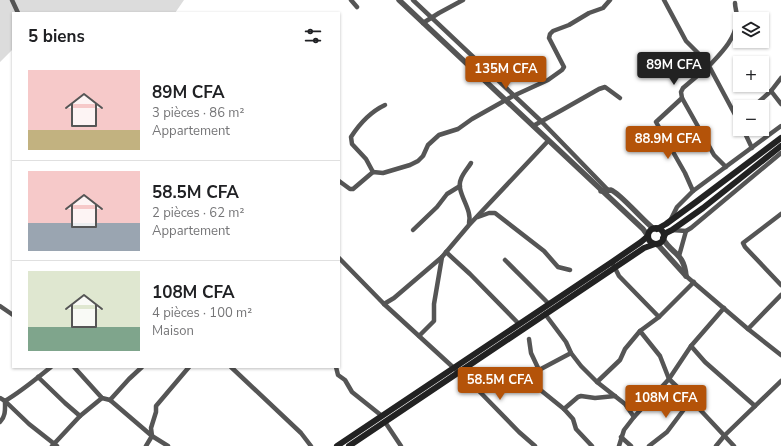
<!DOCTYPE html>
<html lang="fr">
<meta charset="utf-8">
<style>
:root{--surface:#fff;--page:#f6f6f6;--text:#202124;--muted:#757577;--line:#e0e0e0;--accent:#b45309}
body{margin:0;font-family:"Nunito Sans",sans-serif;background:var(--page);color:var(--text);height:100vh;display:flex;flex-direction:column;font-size:15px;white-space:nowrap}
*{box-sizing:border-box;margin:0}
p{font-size:13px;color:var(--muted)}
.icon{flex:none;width:22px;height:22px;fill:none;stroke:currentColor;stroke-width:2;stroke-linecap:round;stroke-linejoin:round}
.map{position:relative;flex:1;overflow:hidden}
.panel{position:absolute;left:12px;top:12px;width:328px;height:356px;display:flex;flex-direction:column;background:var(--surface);border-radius:0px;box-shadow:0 1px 3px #0004}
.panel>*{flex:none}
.controls{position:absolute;left:733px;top:12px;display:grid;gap:8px}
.controls a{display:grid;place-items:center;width:36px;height:36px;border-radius:0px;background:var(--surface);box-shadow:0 1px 3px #0004;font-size:20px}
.price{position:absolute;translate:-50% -34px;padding:0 9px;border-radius:4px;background:var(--accent);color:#fff;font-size:13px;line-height:26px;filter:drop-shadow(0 1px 2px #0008)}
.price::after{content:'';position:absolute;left:50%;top:24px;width:12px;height:9px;margin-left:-6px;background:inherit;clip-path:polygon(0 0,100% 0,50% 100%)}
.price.on{background:#222;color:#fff}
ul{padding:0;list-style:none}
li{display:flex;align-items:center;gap:12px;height:100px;padding:0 16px}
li+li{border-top:1px solid var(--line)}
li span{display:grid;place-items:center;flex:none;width:112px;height:80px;border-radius:0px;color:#555}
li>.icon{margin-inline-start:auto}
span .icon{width:48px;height:48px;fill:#fffc;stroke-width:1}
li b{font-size:17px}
h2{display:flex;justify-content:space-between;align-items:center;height:48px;padding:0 16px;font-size:17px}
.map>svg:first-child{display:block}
</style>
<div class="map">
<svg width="781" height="446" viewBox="0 0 781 446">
<rect width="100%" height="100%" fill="#fff"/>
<polygon fill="#dcdcdc" points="0,0 184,0 175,13 13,13 13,49 0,62"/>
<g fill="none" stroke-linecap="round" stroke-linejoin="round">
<g stroke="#555" stroke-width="4.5">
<polyline points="12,0 18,13"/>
<polyline points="351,0 357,7"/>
<polyline points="413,0 541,121 608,190"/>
<polyline points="664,0 686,41 708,63 709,66 683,88 681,92 682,98 656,122 685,173 693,191"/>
<path d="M 735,3 C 735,9 738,15 737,21 C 735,40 721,53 709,66 L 740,124"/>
<polyline points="423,23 439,13 463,0"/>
<polyline points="771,91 781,78"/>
<polyline points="682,98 714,155 726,167"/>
<polyline points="753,107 771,91 781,104"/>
<polyline points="533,126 562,110 599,89 605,87 620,98"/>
<polyline points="743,129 752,148"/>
<path d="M 373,172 L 366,159 L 352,144 L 351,137 C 360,123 370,112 385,105"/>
<polyline points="339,181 350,189 353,189 373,172 383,173 410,165 418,161 423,156 428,145 439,135 458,129 472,119 513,96 548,80 562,70 564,67 549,38 550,34 553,31 569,25 589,13 603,8 610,0"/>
<polyline points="781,214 743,243 745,247 781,285"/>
<polyline points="478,217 489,213 495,213 544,251 558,267 570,270"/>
<polyline points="671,219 677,207 693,191 781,126"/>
<path d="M 469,223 C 473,209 455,192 461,179 C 463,173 468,168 471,163"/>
<polyline points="413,230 437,207 447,194 460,186"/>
<polyline points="672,230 686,231 691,228 781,153"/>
<polyline points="446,252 470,274 519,324"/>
<polyline points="679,256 686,231"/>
<polyline points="339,258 384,304 479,391 519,432 535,446"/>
<polyline points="505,260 549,304"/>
<polyline points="612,262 619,276 659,317"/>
<polyline points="686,276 748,329 781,355"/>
<polyline points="384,304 394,298 442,257 469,225 548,141"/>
<polyline points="0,306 13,315"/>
<polyline points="545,314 566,342 571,353 581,366 597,382 625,404 634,417"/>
<polyline points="748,329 781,295"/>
<polyline points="640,331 660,356 669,379 691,400 734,446"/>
<polyline points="419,336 434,321 434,304 442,257"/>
<polyline points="529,339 531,353 539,370 537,379 538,388 564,409 573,419 576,429 592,446"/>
<polyline points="691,346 705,362 755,406"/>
<polyline points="74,367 102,398 110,400 152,436 168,446"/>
<polyline points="231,367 301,433 311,446"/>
<polyline points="336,367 338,375 345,380 352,392 382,416"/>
<polyline points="539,370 571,353"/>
<polyline points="38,377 65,403 80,416"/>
<polyline points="597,382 620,360 625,349 640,331 659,317 694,282"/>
<polyline points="479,391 518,390 538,388"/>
<polyline points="0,398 5,401 29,424 57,446"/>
<polyline points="110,400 129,379 142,367"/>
<polyline points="564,409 578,397 581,396 595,398 615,396"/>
<path d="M 0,422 C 6,416 5,409 5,401 C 22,391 36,379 51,367"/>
<polyline points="385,422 401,446"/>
<polyline points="621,437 631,446"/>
<polyline points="52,446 80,416 102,398"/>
<polyline points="146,446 152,436 151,428 156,412 156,406 189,367"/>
<polyline points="619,446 624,430 634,417 669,379 691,346 724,308"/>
<polyline points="649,446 667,432 691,400"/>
<polyline points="716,446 725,435 781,381"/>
</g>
<g stroke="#555" stroke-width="5.5">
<polyline points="399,0 643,229 648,236"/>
<path d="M 601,191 C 605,191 608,190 611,190 C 620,193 643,221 654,229"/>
<path d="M 663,239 C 673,255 684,253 686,276"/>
<polyline points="656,244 659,246 686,276"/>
</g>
<g stroke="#222" stroke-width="6">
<circle cx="656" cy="236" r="8"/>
<polyline points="657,229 666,224 696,202 781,138"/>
<polyline points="663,238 666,233 672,230 703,208 781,146"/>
<polyline points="337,446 612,262 641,242 648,236"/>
<polyline points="349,446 644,248 655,244"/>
</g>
</g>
</svg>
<div class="controls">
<a><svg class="icon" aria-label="layers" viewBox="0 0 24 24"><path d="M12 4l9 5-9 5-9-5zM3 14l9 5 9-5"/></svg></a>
<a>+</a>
<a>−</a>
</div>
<b class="price on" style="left:674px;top:86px">89M CFA</b>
<b class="price" style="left:506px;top:90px">135M CFA</b>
<b class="price" style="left:668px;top:160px">88.9M CFA</b>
<b class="price" style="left:500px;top:401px">58.5M CFA</b>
<b class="price" style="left:666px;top:419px">108M CFA</b>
<section class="panel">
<h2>5 biens<svg class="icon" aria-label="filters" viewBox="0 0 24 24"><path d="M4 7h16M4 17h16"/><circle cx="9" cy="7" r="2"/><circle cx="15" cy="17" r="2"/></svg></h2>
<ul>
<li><span style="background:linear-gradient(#f6c9c9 75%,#c2b280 0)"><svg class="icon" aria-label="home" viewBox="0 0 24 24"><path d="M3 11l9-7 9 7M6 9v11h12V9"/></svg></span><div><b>89M CFA</b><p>3 pièces · 86 m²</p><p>Appartement</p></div></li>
<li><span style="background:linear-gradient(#f6c9c9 65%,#9aa5b1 0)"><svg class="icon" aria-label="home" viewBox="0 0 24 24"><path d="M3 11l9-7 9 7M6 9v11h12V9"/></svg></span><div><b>58.5M CFA</b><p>2 pièces · 62 m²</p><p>Appartement</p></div></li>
<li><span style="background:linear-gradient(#dfe7d0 70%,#7fa58c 0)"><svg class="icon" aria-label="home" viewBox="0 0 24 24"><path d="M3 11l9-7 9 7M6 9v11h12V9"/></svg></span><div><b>108M CFA</b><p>4 pièces · 100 m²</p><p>Maison</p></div></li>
</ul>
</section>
</div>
